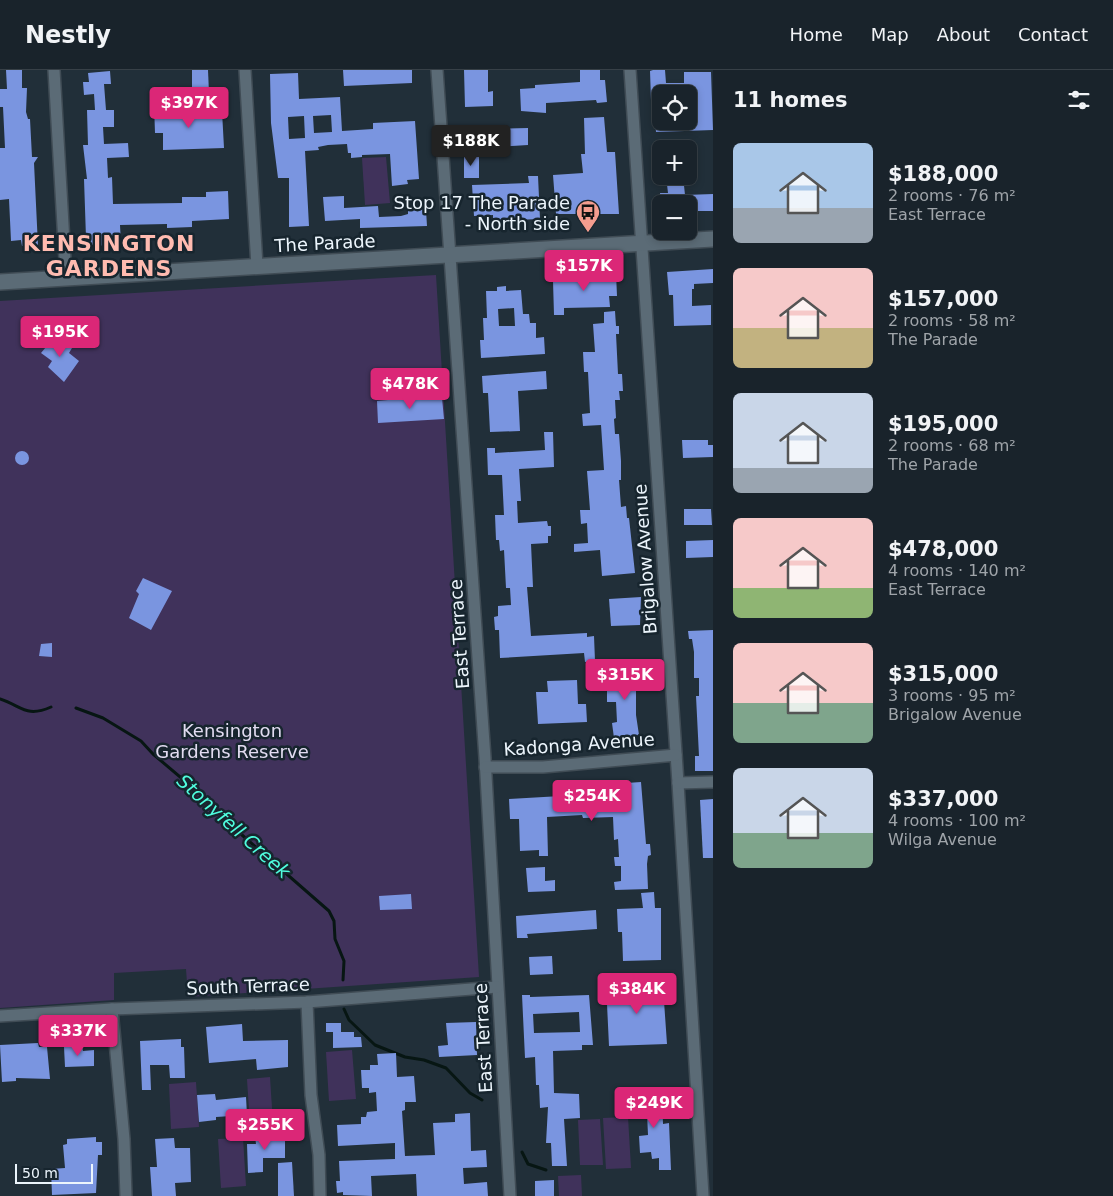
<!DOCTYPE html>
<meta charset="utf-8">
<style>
:root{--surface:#19232b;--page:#262f37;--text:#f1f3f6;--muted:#9fa4a9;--line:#374047;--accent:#db2777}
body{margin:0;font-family:"DejaVu Sans",sans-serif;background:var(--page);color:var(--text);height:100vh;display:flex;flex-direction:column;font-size:19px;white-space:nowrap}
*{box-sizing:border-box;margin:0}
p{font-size:16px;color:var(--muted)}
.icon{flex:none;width:28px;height:28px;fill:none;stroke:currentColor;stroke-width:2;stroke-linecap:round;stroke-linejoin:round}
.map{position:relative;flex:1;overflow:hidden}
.panel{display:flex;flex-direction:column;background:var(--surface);width:400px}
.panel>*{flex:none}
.controls{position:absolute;left:652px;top:15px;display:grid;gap:10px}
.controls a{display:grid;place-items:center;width:45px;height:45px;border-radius:8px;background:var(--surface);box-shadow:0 2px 8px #0003,0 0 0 1px var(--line);font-size:25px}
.scale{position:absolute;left:15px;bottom:12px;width:78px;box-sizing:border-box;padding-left:5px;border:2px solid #ecf5fc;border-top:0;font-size:14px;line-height:18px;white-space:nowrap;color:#ecf5fc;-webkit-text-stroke:4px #17252e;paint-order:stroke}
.price{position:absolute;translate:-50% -42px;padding:0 11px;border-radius:5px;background:var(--accent);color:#fff;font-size:16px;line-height:32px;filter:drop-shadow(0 1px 2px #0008)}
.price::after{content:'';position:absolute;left:50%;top:30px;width:15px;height:11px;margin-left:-8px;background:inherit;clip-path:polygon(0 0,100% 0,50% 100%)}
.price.on{background:#222;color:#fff}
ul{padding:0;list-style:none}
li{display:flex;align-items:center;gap:15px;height:125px;padding:0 20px}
li span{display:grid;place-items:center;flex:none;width:140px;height:100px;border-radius:8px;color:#555}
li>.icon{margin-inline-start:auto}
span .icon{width:60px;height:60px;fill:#fffc;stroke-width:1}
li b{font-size:21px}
h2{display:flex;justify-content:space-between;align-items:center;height:60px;padding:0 20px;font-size:21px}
header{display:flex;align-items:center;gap:30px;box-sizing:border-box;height:70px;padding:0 25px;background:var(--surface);border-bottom:1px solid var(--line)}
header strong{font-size:24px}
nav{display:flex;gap:28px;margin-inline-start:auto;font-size:18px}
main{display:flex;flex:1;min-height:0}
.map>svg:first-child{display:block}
</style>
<header>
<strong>Nestly</strong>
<nav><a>Home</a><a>Map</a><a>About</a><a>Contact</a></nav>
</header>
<main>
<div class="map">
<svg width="713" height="1126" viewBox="0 0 713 1126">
<rect width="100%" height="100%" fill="#212f39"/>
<g fill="#40325b">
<polygon points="386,87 390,133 365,135 362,88"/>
<polygon points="436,205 479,907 188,927 186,899 114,903 114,930 0,938 0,231"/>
<polygon points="352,980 356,1029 329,1031 326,982"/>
<polygon points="270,1007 273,1054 250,1055 247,1009"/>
<polygon points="196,1012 199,1057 171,1059 169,1014"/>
<polygon points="628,1047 631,1098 606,1099 603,1048"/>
<polygon points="600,1049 603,1095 580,1095 578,1050"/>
<polygon points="243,1068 246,1116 221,1118 218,1069"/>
<polygon points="581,1105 582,1126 559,1126 558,1106"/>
</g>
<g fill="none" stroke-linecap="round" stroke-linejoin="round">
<g stroke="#071613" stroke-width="3">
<path d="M 0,629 C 22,636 26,648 51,637"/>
<polyline points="76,638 103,648 141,671 153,684 212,734 242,765 329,841 334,851 335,869 344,891 343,910"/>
<polyline points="344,939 349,950 375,975 405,987 424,990 446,998 470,1023 482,1030"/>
<polyline points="522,1082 528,1094 546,1100"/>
</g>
</g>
<g fill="#7a95e0" fill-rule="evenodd">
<polygon points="6,0 22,0 22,18 27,18 26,42 28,49 30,49 32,87 38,87 34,93 38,176 22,176 21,170 11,171 9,129 0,130 0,78 5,78 3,37 0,37 0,19 7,19"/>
<polygon points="192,0 208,0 209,23 192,24"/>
<polygon points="343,0 412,0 412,13 344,16"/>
<polygon points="464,0 488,0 488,22 493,21 493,36 465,37"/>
<polygon points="580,0 600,0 600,10 605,10 607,32 597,33 596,30 546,33 546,43 521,41 520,19 535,18 535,15 580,12"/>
<polygon points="653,0 665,0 666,13 684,13 684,2 711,2 713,60 656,62 655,51 689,51 689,24 661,24 661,30 651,30 650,1"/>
<polygon points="110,1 111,14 104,14 106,40 114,40 114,57 103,57 104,74 128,73 129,87 107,88 108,108 112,107 113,134 182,133 182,127 206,127 206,122 228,121 229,149 192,151 192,157 167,158 167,154 120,155 121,174 95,176 89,173 86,168 84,109 87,109 83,75 88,75 87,40 95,40 94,24 84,25 83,12 89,12 88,3"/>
<path d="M 298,3 L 299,29 L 340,27 L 342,61 L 373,59 L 373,53 L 415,51 L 419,109 L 407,110 L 408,114 L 392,116 L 390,84 L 362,85 L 362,87 L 351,88 L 351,83 L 348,83 L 347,74 L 328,75 L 318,77 L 319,80 L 305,81 L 309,156 L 289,157 L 289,108 L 278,108 L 271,53 L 270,4 ZM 331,45 L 332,62 L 314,63 L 313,46 ZM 304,46 L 305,68 L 289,69 L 288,47 Z"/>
<polygon points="154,34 165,34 165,44 222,41 224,78 163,80 163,63 155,63"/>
<polygon points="604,47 607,82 615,82 619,144 556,144 553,105 583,103 581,84 585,84 584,48"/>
<polygon points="528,58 528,75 495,77 494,59"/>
<rect x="464" y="86" width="15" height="22"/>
<polygon points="528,106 538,106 540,149 493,151 493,145 474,146 472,115 529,113"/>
<polygon points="666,106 683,106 685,125 713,124 713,141 697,141 696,134 661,134 660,123 668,123"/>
<polygon points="344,126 344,138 378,136 379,147 401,146 408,144 408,139 424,138 426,140 427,156 360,158 360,149 325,151 323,127"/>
<polygon points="713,199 713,213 694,214 694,219 692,219 692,236 711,235 711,255 674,256 673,225 669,225 667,202"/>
<polygon points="616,203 617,226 609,226 610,237 564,238 564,245 554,245 553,211 555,211 555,207"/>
<path d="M 506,216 L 506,221 L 521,220 L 523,244 L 529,244 L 530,253 L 536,253 L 536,268 L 544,267 L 545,284 L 481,288 L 480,270 L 484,270 L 483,248 L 487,248 L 486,221 L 497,221 L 497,217 ZM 514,238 L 515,256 L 499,256 L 498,239 Z"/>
<polygon points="615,241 616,256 619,256 619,264 616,264 618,304 622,304 623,321 619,321 620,330 615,330 616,348 614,349 615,364 619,364 621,391 621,410 619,410 621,437 626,436 627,448 629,448 635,503 602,506 600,480 574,482 574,474 588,473 587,453 581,454 580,440 590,440 587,401 604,400 601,355 583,356 582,344 590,343 588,302 584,302 583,282 595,282 593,254 604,253 604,242"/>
<polygon points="55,266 72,278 69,283 79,291 64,312 48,297 52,291 41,283"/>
<polygon points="546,301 547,319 518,321 520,361 490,362 488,323 483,323 482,306"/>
<polygon points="432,326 432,329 442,328 444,349 378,353 377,331"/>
<polygon points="544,362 553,362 554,397 519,399 521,431 517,431 518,453 547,451 548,456 551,456 551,466 548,466 548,473 531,474 533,517 527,517 531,566 587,563 587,567 594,566 595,591 585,592 584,583 500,588 499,560 495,560 494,547 498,546 498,536 511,535 510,518 506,518 504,480 500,481 499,470 496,470 495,445 504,445 502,405 488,405 487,378 495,378 495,383 545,380"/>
<polygon points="682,370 708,370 708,375 713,375 713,387 683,388"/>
<circle cx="22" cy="388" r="7"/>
<polygon points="684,439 711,439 712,455 684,455"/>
<polygon points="713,470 713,487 686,488 686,471"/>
<polygon points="143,508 172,521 151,560 129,548 139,524 136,521"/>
<polygon points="641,527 640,555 611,556 609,529"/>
<polygon points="713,560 713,701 695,701 695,686 699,686 696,626 699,626 699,608 694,608 694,582 692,569 689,569 688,561"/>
<polygon points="52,573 52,587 39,586 41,574"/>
<polygon points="636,589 636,645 639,665 614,668 612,653 617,652 616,632 607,632 607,619 621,619 619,590"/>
<polygon points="577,610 578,634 586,634 587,652 538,654 536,622 548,622 547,611"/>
<polygon points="574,710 574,713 612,711 612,714 641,712 646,774 650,774 651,785 648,786 647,794 648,819 615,820 614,812 621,811 621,796 615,796 614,787 619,787 618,769 614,770 613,747 583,748 582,745 547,747 548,786 539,786 539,780 520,781 519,749 510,749 509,729 561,726 560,711"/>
<polygon points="713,729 713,788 703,788 700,730"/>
<polygon points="545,797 545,811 555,810 555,821 528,822 526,798"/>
<polygon points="654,822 655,838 661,838 661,890 623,891 622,862 618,862 617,839 643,838 641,823"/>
<polygon points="411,824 412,839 380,840 379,826"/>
<polygon points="596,840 597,859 527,864 528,868 517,868 516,846"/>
<polygon points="552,886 553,904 530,905 529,887"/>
<polygon points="653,906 655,932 664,931 667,974 609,976 607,934 622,933 621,908"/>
<path d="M 522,925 L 530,925 L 530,927 L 589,925 L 593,975 L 582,975 L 582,980 L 553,981 L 554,1023 L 579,1024 L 580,1048 L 564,1049 L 567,1096 L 552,1096 L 551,1073 L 546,1073 L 548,1037 L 540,1038 L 539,1015 L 536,1015 L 535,987 L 525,988 ZM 579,942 L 580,962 L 534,963 L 533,944 Z"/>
<polygon points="476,952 477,985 439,987 438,976 448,975 446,953"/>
<polygon points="326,953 341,953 341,962 354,962 354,967 361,967 362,977 333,978 333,962 326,962"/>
<polygon points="242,954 243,971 288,970 288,997 257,1000 256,989 209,993 206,957"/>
<polygon points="181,969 181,977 184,977 185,1008 170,1008 169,995 150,995 151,1020 142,1020 140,971"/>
<polygon points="38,973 39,977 47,977 50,1009 16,1008 16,1011 2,1012 0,975"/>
<polygon points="82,976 83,981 94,980 94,996 65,997 64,977"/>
<polygon points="396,983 397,1007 414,1006 416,1032 405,1032 405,1040 402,1041 405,1086 435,1085 433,1053 455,1052 455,1044 470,1043 471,1081 486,1080 487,1097 463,1098 464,1114 487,1112 488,1126 417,1126 416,1104 371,1106 372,1126 343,1125 343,1122 337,1123 336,1111 340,1111 339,1091 395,1089 395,1073 338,1076 337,1055 361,1054 361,1047 366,1047 367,1042 377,1041 376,1022 369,1023 369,1018 362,1018 361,1000 370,1000 370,995 378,995 377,984"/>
<polygon points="215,1024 216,1030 246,1027 247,1045 216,1047 216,1050 199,1052 197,1025"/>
<polygon points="662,1025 663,1054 669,1053 671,1100 659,1100 659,1088 652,1089 651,1082 640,1083 639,1066 648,1065 647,1043 632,1043 632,1026"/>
<polygon points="285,1065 285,1088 263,1088 263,1102 248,1103 247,1074 256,1074 255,1066"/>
<polygon points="96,1067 96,1072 102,1072 102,1085 98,1085 96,1123 52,1125 51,1099 65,1098 63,1075 67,1074 67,1069"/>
<polygon points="174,1068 175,1078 190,1078 191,1112 175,1113 176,1126 152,1126 150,1097 157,1097 155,1069"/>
<polygon points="292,1092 294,1126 278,1126 278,1093"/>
<polygon points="554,1110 554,1126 535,1126 535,1111"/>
</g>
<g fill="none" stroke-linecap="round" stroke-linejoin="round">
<g stroke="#404c55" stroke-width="14">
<g id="minor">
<polyline points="54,0 66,207"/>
<polyline points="245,0 257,196"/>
<polyline points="437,0 485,688 510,1126"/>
<polyline points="630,0 678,713 703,1126"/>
<polyline points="485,697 543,697 676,685"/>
<polyline points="678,713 713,712"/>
<polyline points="307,932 311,1025 319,1085 320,1126"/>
<polyline points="112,939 124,1069 126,1126"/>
<polyline points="0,946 112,939 307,932 497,917"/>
</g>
</g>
<g stroke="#404c55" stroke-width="18">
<polyline id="secondary" points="0,212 713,169"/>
</g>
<use href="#minor" stroke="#5b6b76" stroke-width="11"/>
<use href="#secondary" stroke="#5b6b76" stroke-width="15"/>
</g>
<defs>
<g id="bus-pin" transform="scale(1.25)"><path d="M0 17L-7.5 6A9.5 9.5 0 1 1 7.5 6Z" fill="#f59d8f" stroke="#17252e"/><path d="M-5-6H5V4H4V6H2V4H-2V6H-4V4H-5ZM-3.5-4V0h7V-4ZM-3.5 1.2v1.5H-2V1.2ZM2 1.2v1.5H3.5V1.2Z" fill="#111"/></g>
</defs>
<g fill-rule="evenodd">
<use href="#bus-pin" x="588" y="142"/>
</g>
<g text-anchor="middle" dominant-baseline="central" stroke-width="5" stroke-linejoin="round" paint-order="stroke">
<g font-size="18" fill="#ecf5fc" stroke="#17252e" text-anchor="end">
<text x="570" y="132">Stop 17 The Parade<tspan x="570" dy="21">- North side</tspan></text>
</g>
<g font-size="18" fill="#ecf5fc" stroke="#17252e">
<text transform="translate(325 173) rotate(-3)">The Parade</text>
<text transform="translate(645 489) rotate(-94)">Brigalow Avenue</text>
<text transform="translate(459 564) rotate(-94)">East Terrace</text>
<text transform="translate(579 674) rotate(-4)">Kadonga Avenue</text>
<text transform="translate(248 916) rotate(-2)">South Terrace</text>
<text transform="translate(483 968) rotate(-93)">East Terrace</text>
</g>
<g font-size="18" fill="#e2dcf1" stroke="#17252e">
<text x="232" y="660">Kensington<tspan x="232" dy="21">Gardens Reserve</tspan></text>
</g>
<g font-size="19" font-style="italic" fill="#4ffdde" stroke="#17252e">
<text transform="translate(234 756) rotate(42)">Stonyfell Creek</text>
</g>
<g font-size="22" font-weight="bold" letter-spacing="1" fill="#ffbbb0" stroke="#17252e">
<text x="109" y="173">KENSINGTON<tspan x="109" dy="25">GARDENS</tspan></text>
</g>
</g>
</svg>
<div class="controls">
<a><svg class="icon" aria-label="locate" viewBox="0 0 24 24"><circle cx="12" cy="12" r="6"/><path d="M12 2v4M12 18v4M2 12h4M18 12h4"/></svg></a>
<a>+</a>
<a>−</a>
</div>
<div class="scale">50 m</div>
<b class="price" style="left:189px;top:59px">$397K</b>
<b class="price on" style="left:471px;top:97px">$188K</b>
<b class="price" style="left:584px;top:222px">$157K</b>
<b class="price" style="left:60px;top:288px">$195K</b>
<b class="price" style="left:410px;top:340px">$478K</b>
<b class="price" style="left:625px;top:631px">$315K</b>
<b class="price" style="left:592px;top:752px">$254K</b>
<b class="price" style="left:637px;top:945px">$384K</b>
<b class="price" style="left:78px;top:987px">$337K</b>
<b class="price" style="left:654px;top:1059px">$249K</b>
<b class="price" style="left:265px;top:1081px">$255K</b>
</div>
<section class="panel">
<h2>11 homes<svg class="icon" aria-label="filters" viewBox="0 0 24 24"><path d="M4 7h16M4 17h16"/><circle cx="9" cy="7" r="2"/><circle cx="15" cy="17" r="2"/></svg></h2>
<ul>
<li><span style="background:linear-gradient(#a9c7e8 65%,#9aa5b1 0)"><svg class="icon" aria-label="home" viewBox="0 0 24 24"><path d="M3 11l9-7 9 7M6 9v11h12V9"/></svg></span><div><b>$188,000</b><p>2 rooms · 76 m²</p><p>East Terrace</p></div></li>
<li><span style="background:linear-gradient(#f6c9c9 60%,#c2b280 0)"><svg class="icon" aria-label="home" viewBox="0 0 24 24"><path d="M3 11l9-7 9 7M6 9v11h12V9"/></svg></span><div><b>$157,000</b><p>2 rooms · 58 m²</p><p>The Parade</p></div></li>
<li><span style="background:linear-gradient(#c9d6e8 75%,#9aa5b1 0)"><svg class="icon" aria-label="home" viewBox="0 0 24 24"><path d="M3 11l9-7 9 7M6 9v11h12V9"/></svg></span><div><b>$195,000</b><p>2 rooms · 68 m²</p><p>The Parade</p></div></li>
<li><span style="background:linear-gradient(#f6c9c9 70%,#8fb573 0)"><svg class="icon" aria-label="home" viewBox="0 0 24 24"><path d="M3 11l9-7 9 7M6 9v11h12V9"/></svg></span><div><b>$478,000</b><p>4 rooms · 140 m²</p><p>East Terrace</p></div></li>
<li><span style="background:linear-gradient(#f6c9c9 60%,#7fa58c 0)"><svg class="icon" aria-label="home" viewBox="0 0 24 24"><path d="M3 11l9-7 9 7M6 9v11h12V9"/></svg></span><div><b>$315,000</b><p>3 rooms · 95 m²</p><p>Brigalow Avenue</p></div></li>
<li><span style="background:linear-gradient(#c9d6e8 65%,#7fa58c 0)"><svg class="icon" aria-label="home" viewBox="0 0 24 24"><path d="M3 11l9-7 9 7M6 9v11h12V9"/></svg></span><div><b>$337,000</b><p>4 rooms · 100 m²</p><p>Wilga Avenue</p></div></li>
</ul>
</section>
</main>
